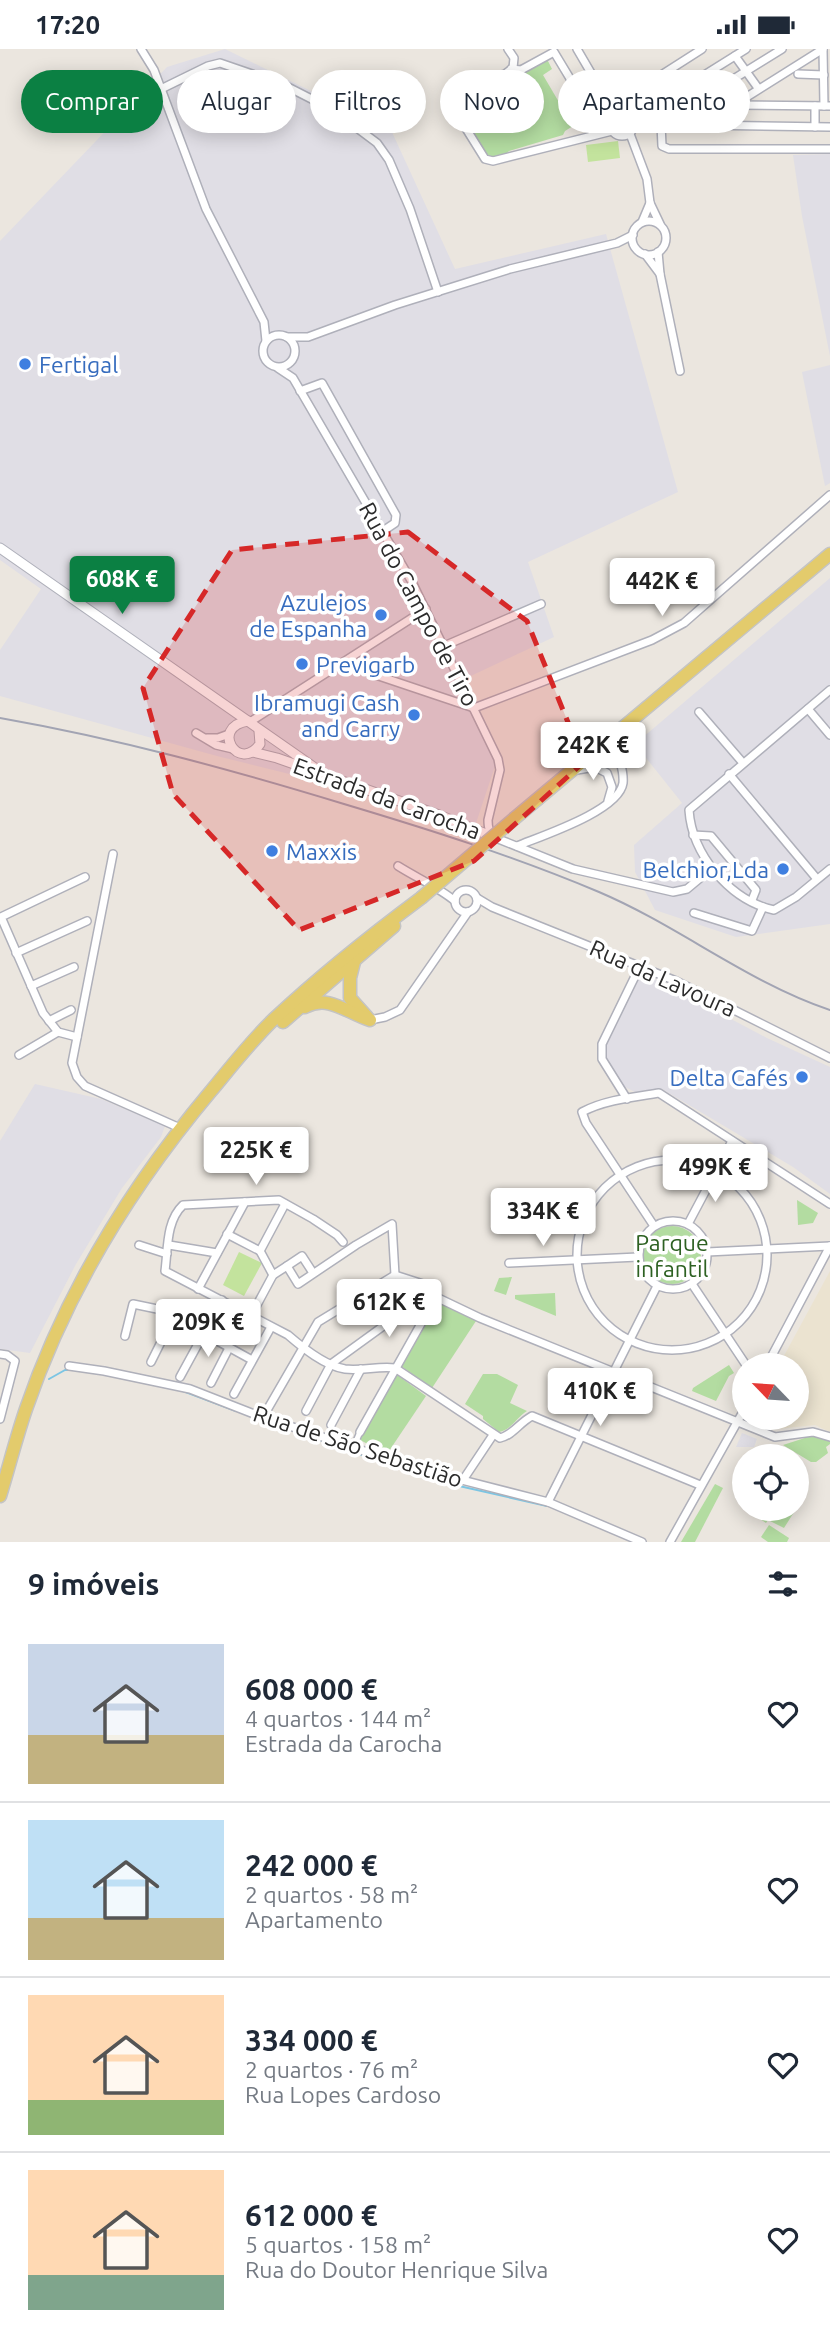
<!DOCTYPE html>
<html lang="pt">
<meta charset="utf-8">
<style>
:root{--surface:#fff;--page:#f6f6f7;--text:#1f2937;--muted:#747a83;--line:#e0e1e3;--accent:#0b8043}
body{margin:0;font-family:Ubuntu,sans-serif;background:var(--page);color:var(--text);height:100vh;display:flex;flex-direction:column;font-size:26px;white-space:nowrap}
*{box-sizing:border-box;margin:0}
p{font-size:23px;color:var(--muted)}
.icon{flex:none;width:38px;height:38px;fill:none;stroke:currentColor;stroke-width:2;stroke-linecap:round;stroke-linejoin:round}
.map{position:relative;height:1493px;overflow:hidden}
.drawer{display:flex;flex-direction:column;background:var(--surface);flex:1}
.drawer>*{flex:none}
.top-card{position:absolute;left:21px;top:21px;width:789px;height:63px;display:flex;gap:14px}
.needle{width:46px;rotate:295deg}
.buttons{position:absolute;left:732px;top:1304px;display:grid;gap:14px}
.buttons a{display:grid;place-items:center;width:77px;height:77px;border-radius:50%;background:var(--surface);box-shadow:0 4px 18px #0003;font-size:35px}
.price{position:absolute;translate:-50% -60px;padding:0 16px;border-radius:7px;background:#fff;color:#222;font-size:23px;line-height:46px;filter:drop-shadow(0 2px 4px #0008)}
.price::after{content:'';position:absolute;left:50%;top:42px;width:21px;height:16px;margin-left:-10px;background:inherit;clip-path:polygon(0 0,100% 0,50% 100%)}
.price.on{background:var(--accent);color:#fff}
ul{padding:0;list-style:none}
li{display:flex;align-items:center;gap:21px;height:175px;padding:0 28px}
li+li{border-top:2px solid var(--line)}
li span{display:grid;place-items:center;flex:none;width:196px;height:140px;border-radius:0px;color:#555}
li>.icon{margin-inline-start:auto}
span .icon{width:84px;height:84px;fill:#fffc;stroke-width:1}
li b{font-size:30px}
h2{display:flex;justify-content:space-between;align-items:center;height:84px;padding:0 28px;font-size:30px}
.chip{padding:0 24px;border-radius:32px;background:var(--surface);box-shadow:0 4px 18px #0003;font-size:24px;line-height:63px}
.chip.on{background:var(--accent);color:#fff}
.status{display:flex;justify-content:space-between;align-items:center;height:49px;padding:0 35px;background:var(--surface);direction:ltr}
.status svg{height:19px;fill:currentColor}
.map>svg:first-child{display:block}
</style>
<div class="status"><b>17:20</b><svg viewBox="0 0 49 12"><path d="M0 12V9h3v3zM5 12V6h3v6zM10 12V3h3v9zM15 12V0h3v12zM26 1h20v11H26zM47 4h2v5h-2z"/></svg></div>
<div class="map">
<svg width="830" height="1493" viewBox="0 0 830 1493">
<rect width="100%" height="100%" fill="#ebe6df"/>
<g fill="#e0dee5">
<polygon points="225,0 391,81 455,220 606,185 678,443 528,513 554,588 460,632 496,714 475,777 326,734 217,707 0,647 0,601 41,540 0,511 0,192 167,18"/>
<polygon points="830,105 830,307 802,167 793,106"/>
<polygon points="830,316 830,434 825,437 802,323"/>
<polygon points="830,529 830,875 736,888 655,861 635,823 634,796 682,754 635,695"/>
<polygon points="642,923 767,989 830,1018 830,1145 793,1118 662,1040 635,1043 625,1038 614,1026 607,1011 605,998"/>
<polygon points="35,1035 101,1050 165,1077 161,1088 122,1139 76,1215 30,1304 0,1300 0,1092"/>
<polygon points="742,1384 757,1390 754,1398 736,1398"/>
</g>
<polygon fill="#ebe3d0" points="830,1222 830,1383 815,1376 778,1380 754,1369 796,1368 796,1316 779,1316"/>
<g fill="#b3dca1">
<polygon points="547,10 552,20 543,26 573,77 565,82 563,86 509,102 507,104 490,109 485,108 455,55 452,55 452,47 458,43 519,27"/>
<polygon points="797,1151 818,1164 813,1174 798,1176"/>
<circle cx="672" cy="1206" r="29"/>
<polygon points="512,1228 506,1246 494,1242 499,1229"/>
<polygon points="555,1244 556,1267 515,1250 515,1246"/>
<polygon points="438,1253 476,1272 432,1339 401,1317"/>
<polygon points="729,1316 734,1324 729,1327 716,1352 692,1342 693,1339"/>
<polygon points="396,1325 426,1347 387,1405 360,1391"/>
<path d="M 483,1325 L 497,1325 L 518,1336 L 510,1354 L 527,1362 C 517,1368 511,1381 499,1383 L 483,1370 L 483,1367 L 465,1355 Z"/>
<polygon points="814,1386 830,1392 830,1395 826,1398 828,1404 816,1413 811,1413 783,1396"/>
<polygon points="715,1435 723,1439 695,1493 681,1493"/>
<polygon points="766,1460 796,1460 784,1479 768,1471 766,1474 760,1470"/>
<polygon points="769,1476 789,1489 787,1493 768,1493 761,1488"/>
</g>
<g fill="#c3e39d">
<polygon points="618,92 620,109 588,113 586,96"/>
<polygon points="239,1203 262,1214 244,1247 223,1236"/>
</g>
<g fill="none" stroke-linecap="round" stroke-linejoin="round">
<g stroke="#7cc5e3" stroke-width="2">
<polyline points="49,1330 65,1321 74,1321"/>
<polyline points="183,1342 236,1362"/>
<polyline points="311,1388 437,1432 547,1457"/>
</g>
<g stroke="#afb0ba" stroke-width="8">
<polyline id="pedestrian" points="353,1399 360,1383"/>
</g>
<g stroke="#afb0ba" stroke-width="10">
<g id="minor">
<polyline points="141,0 154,21 206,160 264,273 266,292"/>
<polyline points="508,0 514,9 513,19 505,25 455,40 449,50 452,57 485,110 493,112 612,82"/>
<polyline points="577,0 615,65"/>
<polyline points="823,0 824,57"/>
<polyline points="735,7 758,39"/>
<polyline points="511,20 521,21 554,3 592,66"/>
<polyline points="798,25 824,26"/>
<polyline points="161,40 208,17 220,14 284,36 333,61 377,94 389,111 410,160 438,243"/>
<polyline points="678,42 690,57 734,56 823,0"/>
<polyline points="663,51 652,32 702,0"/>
<polyline points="734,56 830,57"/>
<circle cx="622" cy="75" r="12"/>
<polyline points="634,70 746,0"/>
<polyline points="635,75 830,78"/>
<polyline points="661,75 662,97 669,100 830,100"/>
<polyline points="679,76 682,63 690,57 782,0"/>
<polyline points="815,78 815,57"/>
<polyline points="630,85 647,130 650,154 660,175"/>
<circle cx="649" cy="189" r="17"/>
<polyline points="642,173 650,154"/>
<polyline points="645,205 660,225 658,203"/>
<polyline points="660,225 680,322"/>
<circle cx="279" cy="302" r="16"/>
<polyline points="287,288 308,288 395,256 510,220 617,194 633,186"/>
<path d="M 278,319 L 293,329 L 412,533 L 498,710 L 500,721 L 488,771 C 488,779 489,783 496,789 L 573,820 L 673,843 L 687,840 L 711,820"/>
<polyline points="300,342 322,334 396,466 395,474 383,482"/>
<polyline points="444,597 541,555"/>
<polyline points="343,615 474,659"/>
<path d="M 830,641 L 689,761 C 692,805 729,851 774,861 L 796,848 L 830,820"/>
<polyline points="474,659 652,591 684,574 830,446"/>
<polyline points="808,660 830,686"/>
<polyline points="699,663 743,714"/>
<polyline points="250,673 426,560"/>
<polyline points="196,684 216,696 233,700"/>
<polyline points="207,689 218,689 229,685"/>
<polyline points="577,721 595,718 607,724 612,738 608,752"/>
<polyline points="729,725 817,830"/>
<polyline points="693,786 711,787 756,841 752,851"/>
<path d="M 517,797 C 541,787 619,762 623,734 C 625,713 610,704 624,682"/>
<polyline points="113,805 72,1014 77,1028 85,1037 180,1079"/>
<path d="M 398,817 C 417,829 438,838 455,852"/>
<circle cx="466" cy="852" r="11"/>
<polyline points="477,849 492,858 676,932 830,1009"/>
<polyline points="694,864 752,882 763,858"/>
<polyline points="16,904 87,872"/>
<polyline points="31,937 74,918"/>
<polyline points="370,971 385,968 400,961 468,863"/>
<polyline points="49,972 71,961"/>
<polyline points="77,988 58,983 43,964 1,868 85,828"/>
<polyline points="19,1006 58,983"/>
<polyline points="627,1050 602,1010 602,995 640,917"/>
<circle cx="672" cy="1206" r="95"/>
<circle cx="673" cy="1206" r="34"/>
<polyline points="688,1175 732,1092"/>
<path d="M 654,1177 L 586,1074 L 582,1063 C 604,1051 634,1048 659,1044 L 830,1155"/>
<polyline points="227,1185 260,1202 273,1226"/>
<path d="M 343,1193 L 337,1186 L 313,1170 L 279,1151 L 183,1156 C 166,1172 168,1199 165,1222 L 288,1286 C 303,1299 325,1317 345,1320 C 362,1322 378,1317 395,1319 L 500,1389 C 513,1386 519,1374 532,1367 L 700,1436"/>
<polyline points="139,1196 167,1205"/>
<polyline points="169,1196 217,1204"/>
<polyline points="260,1202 285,1155"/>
<polyline points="707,1203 830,1197"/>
<polyline points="509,1214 638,1208"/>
<polyline points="287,1217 302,1207 313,1224"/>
<polyline points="395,1226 423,1235 436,1248 480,1269 775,1388 813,1383 830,1388"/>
<polyline points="692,1235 746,1316"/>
<polyline points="198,1240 245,1153"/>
<polyline points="251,1267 273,1226 287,1217 298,1235 356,1196 392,1175 395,1226"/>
<polyline points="203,1284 252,1311"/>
<polyline points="125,1287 133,1255 210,1271"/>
<polyline points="0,1305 7,1306 15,1312 0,1370"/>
<polyline points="151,1313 175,1265"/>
<polyline points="767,1316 830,1197"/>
<polyline points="69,1317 104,1322 190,1340 254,1365 415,1419 548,1453 642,1493"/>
<polyline points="180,1328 222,1251"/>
<polyline points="211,1334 229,1299"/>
<polyline points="234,1345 271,1278"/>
<polyline points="306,1362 331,1315 382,1278 405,1231"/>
<polyline points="263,1368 318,1273 395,1226"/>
<polyline points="331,1376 361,1320"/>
<polyline points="360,1383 436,1248"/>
<polyline points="463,1431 493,1386"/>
<polyline points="548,1453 657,1237"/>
<polyline points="670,1493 744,1361"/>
</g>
</g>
<g stroke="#afb0ba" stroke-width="11">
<g id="tertiary">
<polyline points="0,499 325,726"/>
<path d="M 248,672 C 209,678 239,725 260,695 L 259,682"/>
<polyline points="253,703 277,709 439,766 496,789"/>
</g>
</g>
<g stroke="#c4c4c4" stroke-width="15">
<g id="primary">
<polyline points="515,769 830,505"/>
<polyline points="354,913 350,929 350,949 367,968"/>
<path d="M 305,958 C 329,945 347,964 370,971"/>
<polyline points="283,973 394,877"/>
<path d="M 0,1447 C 9,1418 16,1389 26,1360 C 66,1243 132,1136 211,1042 C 231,1018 251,992 274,970 C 320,927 370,887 421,849"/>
</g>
</g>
<use href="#pedestrian" stroke="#fff" stroke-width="5"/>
<use href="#minor" stroke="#fff" stroke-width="7"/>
<use href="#tertiary" stroke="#fff" stroke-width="9"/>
<use href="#primary" stroke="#e3cb6c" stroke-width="12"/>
<path stroke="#a2a4b3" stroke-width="2" d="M 0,669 C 119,690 229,720 344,755 C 431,781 516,808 599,843 C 679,877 747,933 830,961"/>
<g stroke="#c4c4c4" stroke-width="15" stroke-linecap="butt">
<polyline id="primary-bridge" points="421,849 515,769"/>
</g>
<use href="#primary-bridge" stroke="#e3cb6c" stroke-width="12"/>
</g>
<path fill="#d62828" fill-opacity="0.2" stroke="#d62828" stroke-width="5" stroke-dasharray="14 9" stroke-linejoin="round" d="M 408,483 L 527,572 L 584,713 L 474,812 L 299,881 L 173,745 L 143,639 L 232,501 Z"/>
<g fill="#3f7fe0" stroke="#fff" stroke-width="2.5">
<circle cx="25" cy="315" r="7"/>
<circle cx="381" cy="566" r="7"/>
<circle cx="302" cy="615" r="7"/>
<circle cx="414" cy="666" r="7"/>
<circle cx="272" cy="802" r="7"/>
<circle cx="783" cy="820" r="7"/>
<circle cx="802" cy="1028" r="7"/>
</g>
<g text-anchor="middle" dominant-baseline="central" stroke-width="7" stroke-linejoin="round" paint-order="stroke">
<g font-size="23" fill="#366cbe" stroke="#fff" text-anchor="end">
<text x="39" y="315" text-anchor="start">Fertigal</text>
<text x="367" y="553">Azulejos<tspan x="367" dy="26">de Espanha</tspan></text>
<text x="316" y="615" text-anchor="start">Previgarb</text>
<text x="400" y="653">Ibramugi Cash<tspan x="400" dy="26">and Carry</tspan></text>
<text x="286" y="802" text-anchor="start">Maxxis</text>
<text x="769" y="820">Belchior,Lda</text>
<text x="788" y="1028">Delta Cafés</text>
</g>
<g font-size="23" fill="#2b2b2b" stroke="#fff">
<text transform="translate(419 555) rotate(62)">Rua do Campo de Tiro</text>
<text transform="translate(387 749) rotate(20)">Estrada da Carocha</text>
<text transform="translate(663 929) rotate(24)">Rua da Lavoura</text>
<text transform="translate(358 1397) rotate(18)">Rua de São Sebastião</text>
</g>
<g font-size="23" fill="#2d6122" stroke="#fff">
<text x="672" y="1193">Parque<tspan x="672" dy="26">infantil</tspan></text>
</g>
</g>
</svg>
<div class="buttons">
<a><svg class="needle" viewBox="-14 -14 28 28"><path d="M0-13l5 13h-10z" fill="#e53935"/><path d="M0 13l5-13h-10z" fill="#747a83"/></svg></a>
<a><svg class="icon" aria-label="locate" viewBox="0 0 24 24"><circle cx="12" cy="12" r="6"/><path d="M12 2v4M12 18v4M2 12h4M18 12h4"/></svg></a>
</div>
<b class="price on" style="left:122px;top:567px">608K €</b>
<b class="price" style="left:662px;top:569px">442K €</b>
<b class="price" style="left:593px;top:733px">242K €</b>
<b class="price" style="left:256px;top:1138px">225K €</b>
<b class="price" style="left:715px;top:1155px">499K €</b>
<b class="price" style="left:543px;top:1199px">334K €</b>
<b class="price" style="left:389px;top:1290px">612K €</b>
<b class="price" style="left:208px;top:1310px">209K €</b>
<b class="price" style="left:600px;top:1379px">410K €</b>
<div class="top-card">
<a class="chip on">Comprar</a>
<a class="chip">Alugar</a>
<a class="chip">Filtros</a>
<a class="chip">Novo</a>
<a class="chip">Apartamento</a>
</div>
</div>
<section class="drawer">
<h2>9 imóveis<svg class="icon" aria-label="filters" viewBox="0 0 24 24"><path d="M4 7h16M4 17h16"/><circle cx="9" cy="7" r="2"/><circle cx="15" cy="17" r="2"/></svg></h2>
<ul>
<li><span style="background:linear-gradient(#c9d6e8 65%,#c2b280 0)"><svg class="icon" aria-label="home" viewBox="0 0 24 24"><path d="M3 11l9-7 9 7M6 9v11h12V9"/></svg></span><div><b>608 000 €</b><p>4 quartos · 144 m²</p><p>Estrada da Carocha</p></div><svg class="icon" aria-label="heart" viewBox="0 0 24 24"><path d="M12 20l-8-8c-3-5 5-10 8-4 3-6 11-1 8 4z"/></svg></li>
<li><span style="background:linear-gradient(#bfe0f5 70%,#c2b280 0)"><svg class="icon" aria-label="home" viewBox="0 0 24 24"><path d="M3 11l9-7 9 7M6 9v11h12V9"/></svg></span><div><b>242 000 €</b><p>2 quartos · 58 m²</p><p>Apartamento</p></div><svg class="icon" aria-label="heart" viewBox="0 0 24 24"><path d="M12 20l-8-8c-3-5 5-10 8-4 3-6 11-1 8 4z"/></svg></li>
<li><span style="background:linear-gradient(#ffd9b3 75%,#8fb573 0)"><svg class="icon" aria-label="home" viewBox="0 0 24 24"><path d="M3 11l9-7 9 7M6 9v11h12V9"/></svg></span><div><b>334 000 €</b><p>2 quartos · 76 m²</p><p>Rua Lopes Cardoso</p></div><svg class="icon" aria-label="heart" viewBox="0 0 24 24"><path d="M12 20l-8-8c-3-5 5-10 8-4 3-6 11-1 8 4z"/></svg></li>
<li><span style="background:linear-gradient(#ffd9b3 75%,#7fa58c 0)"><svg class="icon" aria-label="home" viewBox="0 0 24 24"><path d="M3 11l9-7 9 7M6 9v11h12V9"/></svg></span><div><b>612 000 €</b><p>5 quartos · 158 m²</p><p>Rua do Doutor Henrique Silva</p></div><svg class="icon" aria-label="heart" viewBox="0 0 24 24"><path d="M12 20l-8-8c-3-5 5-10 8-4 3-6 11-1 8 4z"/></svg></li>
</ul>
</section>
